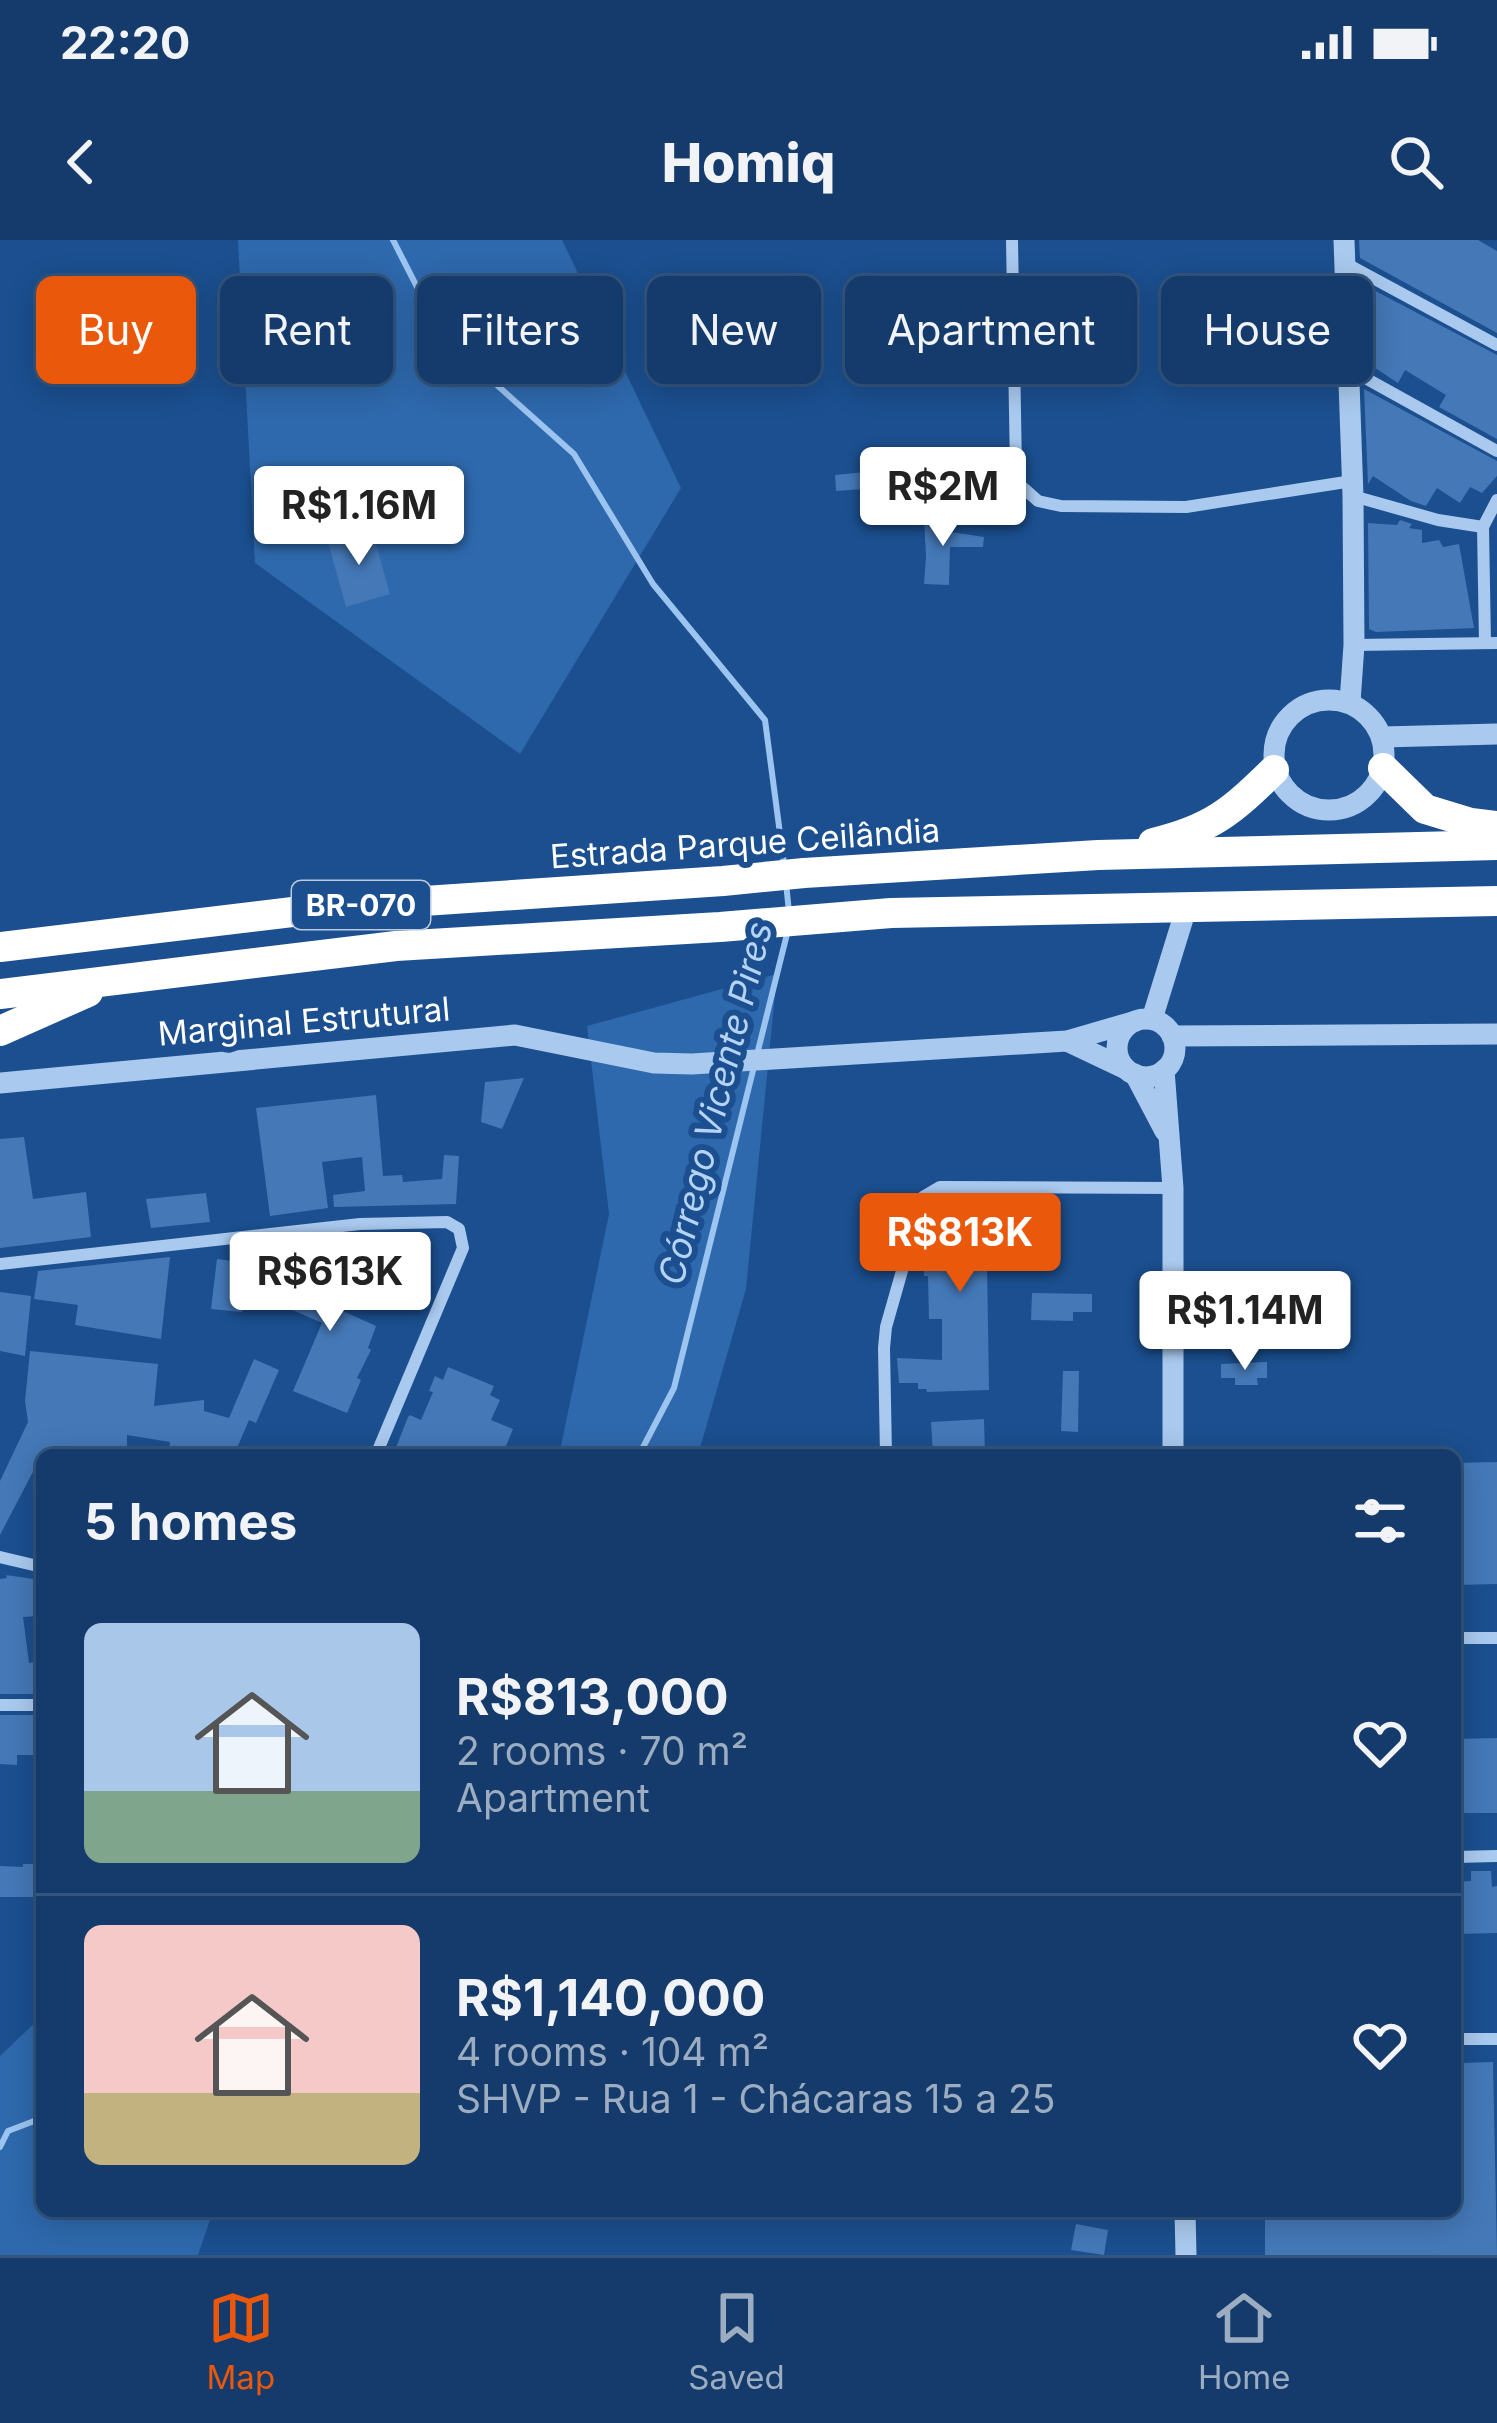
<!DOCTYPE html>
<meta charset="utf-8">
<style>
:root{--surface:#143b6b;--page:#214673;--text:#f1f3f6;--muted:#9dadc1;--line:#33557e;--accent:#ea580c}
body{margin:0;font-family:Inter,sans-serif;background:var(--page);color:var(--text);height:100vh;display:flex;flex-direction:column;font-size:45px;white-space:nowrap}
*{box-sizing:border-box;margin:0}
p{font-size:39px;color:var(--muted)}
.icon{flex:none;width:66px;height:66px;fill:none;stroke:currentColor;stroke-width:2;stroke-linecap:round;stroke-linejoin:round}
.map{position:relative;flex:1;overflow:hidden}
.sheet{position:absolute;left:36px;top:1209px;width:1425px;height:768px;display:flex;flex-direction:column;background:var(--surface);border-radius:18px;box-shadow:0 6px 30px #0003,0 0 0 3px var(--line)}
.sheet>*{flex:none}
.top-card{position:absolute;left:36px;top:36px;width:1425px;height:108px;display:flex;gap:24px}
.price{position:absolute;translate:-50% -102px;padding:0 27px;border-radius:12px;background:#fff;color:#222;font-size:39px;line-height:78px;filter:drop-shadow(0 3px 6px #0008)}
.price::after{content:'';position:absolute;left:50%;top:72px;width:36px;height:27px;margin-left:-18px;background:inherit;clip-path:polygon(0 0,100% 0,50% 100%)}
.price.active{background:var(--accent);color:#fff}
ul{padding:0;list-style:none}
li{display:flex;align-items:center;gap:36px;height:300px;padding:0 48px}
li+li{border-top:3px solid var(--line)}
li span{display:grid;place-items:center;flex:none;width:336px;height:240px;border-radius:18px;color:#555}
li>.icon{margin-inline-start:auto}
span .icon{width:144px;height:144px;fill:#fffc;stroke-width:1}
li b{font-size:51px}
h2{display:flex;justify-content:space-between;align-items:center;height:144px;padding:0 48px;font-size:51px}
.tag{padding:0 42px;border-radius:18px;background:var(--surface);box-shadow:0 6px 30px #0003,0 0 0 3px var(--line);font-size:42px;line-height:108px}
.tag.active{background:var(--accent);color:#fff}
.status{display:flex;justify-content:space-between;align-items:center;height:84px;padding:0 60px;background:var(--surface);direction:ltr}
.status svg{height:33px;fill:currentColor}
header{display:flex;justify-content:space-between;align-items:center;height:156px;padding:0 48px;background:var(--surface);font-size:54px;font-weight:800}
.tab-bar{display:flex;justify-content:space-around;align-items:center;height:168px;border-top:3px solid var(--line);background:var(--surface);font-size:33px;color:var(--muted)}
.tab-bar a{display:grid;justify-items:center;gap:6px}
.tab-bar .active{color:var(--accent)}
.map>svg:first-child{display:block}
</style>
<div class="status"><b>22:20</b><svg viewBox="0 0 49 12"><path d="M0 12V9h3v3zM5 12V6h3v6zM10 12V3h3v9zM15 12V0h3v12zM26 1h20v11H26zM47 4h2v5h-2z"/></svg></div>
<header><svg class="icon" aria-label="back" viewBox="0 0 24 24"><path d="M15 5l-7 7 7 7"/></svg>Homiq<svg class="icon" aria-label="search" viewBox="0 0 24 24"><circle cx="10" cy="10" r="6"/><path d="M15 15l6 6"/></svg></header>
<div class="map">
<svg width="1497" height="2015" viewBox="0 0 1497 2015">
<rect width="100%" height="100%" fill="#1b4f8f"/>
<g fill="#2e69ad">
<polygon points="238,0 562,0 681,248 520,514 255,323"/>
<polygon points="777,734 746,1049 698,1215 554,1215 561,1206 609,974 587,786"/>
<polygon points="42,1776 42,1971 213,1971 198,2015 0,2015 0,1816"/>
</g>
<g fill="none" stroke-linecap="round" stroke-linejoin="round">
<g stroke="#9cc4f0" stroke-width="6">
<polyline points="393,0 442,96 574,214 653,344 765,480 784,624"/>
<polyline points="786,643 789,672"/>
<polyline points="639,1215 674,1148 788,690"/>
<polyline points="0,1907 8,1891 42,1878"/>
</g>
</g>
<g fill="#4478b7">
<polygon points="1359,0 1478,0 1497,11 1497,93 1360,18"/>
<polygon points="1364,45 1497,115 1497,199 1439,167 1446,155 1405,130 1398,143 1363,120 1362,81 1376,89 1361,50"/>
<polygon points="924,88 931,119 982,118 982,138 958,138 958,140 913,143 913,140 894,144 893,118 907,116 904,93"/>
<polygon points="1364,149 1497,221 1497,236 1482,253 1470,247 1460,263 1437,248 1426,266 1411,261 1373,236 1368,244"/>
<polygon points="918,227 919,245 836,251 835,235"/>
<polygon points="942,276 945,291 984,297 983,307 950,307 949,345 924,344 926,317 924,277"/>
<polygon points="1400,280 1412,284 1409,288 1422,290 1422,303 1439,300 1443,307 1459,304 1474,388 1376,392 1369,389 1368,283 1397,285"/>
<polygon points="372,290 390,354 346,367 328,302"/>
<polygon points="524,838 502,889 481,882 485,842"/>
<polygon points="376,855 383,936 402,935 403,942 442,939 444,915 459,916 456,964 334,967 333,955 365,951 362,917 322,922 328,968 270,976 256,868"/>
<polygon points="24,897 33,959 86,952 91,997 0,1008 0,899"/>
<polygon points="206,953 210,982 151,988 146,959"/>
<polygon points="937,962 1005,962 1005,978 1012,978 1012,994 1005,994 1005,1023 987,1023 989,1150 927,1152 926,1149 918,1149 918,1143 899,1143 897,1118 942,1120 942,1079 929,1079 928,1036 924,1036 924,1002 929,1002 929,984 936,984"/>
<polygon points="311,1010 348,1029 345,1035 349,1037 336,1068 376,1086 368,1108 371,1110 357,1138 361,1140 347,1173 293,1151 322,1083 288,1068 300,1042 291,1038 303,1012 310,1015"/>
<polygon points="258,1013 242,1072 211,1069 217,1019 232,1021 232,1017 244,1018"/>
<polygon points="170,1017 161,1099 75,1085 78,1065 34,1059 38,1031"/>
<polygon points="0,1052 31,1056 25,1116 0,1111"/>
<polygon points="1032,1053 1092,1054 1092,1072 1073,1072 1073,1081 1031,1080"/>
<polygon points="30,1111 158,1124 154,1166 204,1160 204,1171 229,1178 254,1119 279,1130 256,1183 249,1180 234,1215 194,1215 169,1210 170,1202 127,1195 127,1210 42,1215 42,1226 36,1226 0,1295 0,1241 28,1182 25,1161"/>
<polygon points="1267,1122 1267,1138 1257,1138 1258,1145 1235,1145 1235,1138 1221,1138 1221,1124"/>
<polygon points="448,1127 494,1146 490,1155 500,1160 491,1180 513,1189 503,1213 393,1215 408,1177 410,1175 421,1180 433,1152 429,1151 435,1136 443,1140"/>
<polygon points="1063,1131 1079,1131 1078,1192 1061,1191"/>
<polygon points="984,1179 985,1215 933,1215 931,1182"/>
<polygon points="1497,1222 1497,1344 1455,1345 1455,1223"/>
<polygon points="6,1335 34,1339 37,1376 23,1377 29,1423 42,1421 42,1454 0,1454 0,1339 7,1338"/>
<polygon points="0,1475 42,1475 42,1515 17,1515 17,1525 0,1524"/>
<polygon points="1497,1498 1497,1573 1456,1573 1455,1499"/>
<polygon points="23,1624 41,1624 41,1657 0,1657 0,1626 23,1627"/>
<polygon points="1471,1631 1491,1631 1492,1647 1497,1646 1497,1693 1455,1694 1455,1642 1471,1641"/>
<polygon points="1493,1822 1497,2015 1265,2015 1265,1976 1268,1971 1455,1971 1455,1944 1461,1944 1461,1823"/>
<polygon points="1076,1984 1108,1990 1104,2015 1071,2010"/>
</g>
<g fill="none" stroke-linecap="round" stroke-linejoin="round">
<g stroke="#a9c9ee" stroke-width="12">
<polyline points="1012,0 1016,229 1020,245 1038,261 1061,266 1186,267 1352,241"/>
<polyline points="1345,23 1497,105"/>
<polyline points="1349,129 1497,211"/>
<polyline points="1353,256 1438,280 1483,287"/>
<polyline points="1485,403 1483,287 1497,260"/>
<polyline points="1354,405 1497,403"/>
<polyline points="0,1024 360,984 447,982 459,989 463,1008 376,1215"/>
<polyline points="886,1215 884,1108 886,1087 923,957 940,947 1173,948"/>
<polyline points="0,1317 42,1327"/>
<polyline points="1455,1398 1497,1398"/>
<polyline points="0,1465 42,1465"/>
<polyline points="1455,1617 1497,1616"/>
<polyline points="1455,1799 1497,1799"/>
</g>
<g stroke="#a9c9ee" stroke-width="21">
<polyline points="1344,0 1353,256 1354,405 1350,462"/>
<circle cx="1329" cy="515" r="55"/>
<polyline points="1383,497 1497,494"/>
<polyline points="1152,779 1186,669"/>
<circle cx="1146" cy="808" r="29"/>
<polyline points="1172,796 1497,794"/>
<polyline points="1067,801 1126,829"/>
<polyline points="1164,830 1173,948 1173,1215"/>
<polyline points="1135,834 1165,891"/>
<polyline points="0,843 515,795 654,823 692,824 1067,801 1136,781"/>
<polyline points="1185,1971 1186,2015"/>
</g>
<g stroke="#fff" stroke-width="30">
<polyline points="1383,528 1425,569 1471,583 1497,586"/>
<path d="M 1153,603 C 1212,589 1232,571 1274,530"/>
<polyline points="0,707 334,667 723,641 804,633 1098,615 1497,605"/>
<polyline points="0,754 396,706 720,687 891,673 1497,661"/>
<polyline points="0,791 88,752"/>
</g>
</g>
<g text-anchor="middle" dominant-baseline="central" stroke-width="12" stroke-linejoin="round" paint-order="stroke">
<rect fill="#1b4f8f" stroke="#bbcadd" stroke-width="3" x="292" y="641" width="138" height="48" rx="9"/>
<g font-size="30" font-weight="bold" fill="#fff">
<text x="361" y="665">BR-070</text>
</g>
<g font-size="33" fill="#fff" stroke="#1b4f8f">
<text transform="translate(745 603) rotate(-4)">Estrada Parque Ceilândia</text>
<text transform="translate(304 781) rotate(-5)">Marginal Estrutural</text>
</g>
<g font-size="36" font-style="italic" fill="#b5d3f5" stroke="#1b4f8f">
<text transform="translate(715 863) rotate(-76)">Córrego Vicente Pires</text>
</g>
</g>
</svg>
<b class="price" style="left:943px;top:309px">R$2M</b>
<b class="price" style="left:359px;top:328px">R$1.16M</b>
<b class="price active" style="left:960px;top:1055px">R$813K</b>
<b class="price" style="left:330px;top:1094px">R$613K</b>
<b class="price" style="left:1245px;top:1133px">R$1.14M</b>
<div class="top-card">
<a class="tag active">Buy</a>
<a class="tag">Rent</a>
<a class="tag">Filters</a>
<a class="tag">New</a>
<a class="tag">Apartment</a>
<a class="tag">House</a>
</div>
<section class="sheet">
<h2>5 homes<svg class="icon" aria-label="filters" viewBox="0 0 24 24"><path d="M4 7h16M4 17h16"/><circle cx="9" cy="7" r="2"/><circle cx="15" cy="17" r="2"/></svg></h2>
<ul>
<li><span style="background:linear-gradient(#a9c7e8 70%,#7fa58c 0)"><svg class="icon" aria-label="home" viewBox="0 0 24 24"><path d="M3 11l9-7 9 7M6 9v11h12V9"/></svg></span><div><b>R$813,000</b><p>2 rooms · 70 m²</p><p>Apartment</p></div><svg class="icon" aria-label="heart" viewBox="0 0 24 24"><path d="M12 20l-8-8c-3-5 5-10 8-4 3-6 11-1 8 4z"/></svg></li>
<li><span style="background:linear-gradient(#f6c9c9 70%,#c2b280 0)"><svg class="icon" aria-label="home" viewBox="0 0 24 24"><path d="M3 11l9-7 9 7M6 9v11h12V9"/></svg></span><div><b>R$1,140,000</b><p>4 rooms · 104 m²</p><p>SHVP - Rua 1 - Chácaras 15 a 25</p></div><svg class="icon" aria-label="heart" viewBox="0 0 24 24"><path d="M12 20l-8-8c-3-5 5-10 8-4 3-6 11-1 8 4z"/></svg></li>
</ul>
</section>
</div>
<nav class="tab-bar">
<a class="active"><svg class="icon" aria-label="map" viewBox="0 0 24 24"><path d="M3 6l6-2 6 2 6-2v14l-6 2-6-2-6 2zM9 4v14M15 6v14"/></svg>Map</a>
<a><svg class="icon" aria-label="saved" viewBox="0 0 24 24"><path d="M7 4h10v16l-5-4-5 4z"/></svg>Saved</a>
<a><svg class="icon" aria-label="home" viewBox="0 0 24 24"><path d="M3 11l9-7 9 7M6 9v11h12V9"/></svg>Home</a>
</nav>
